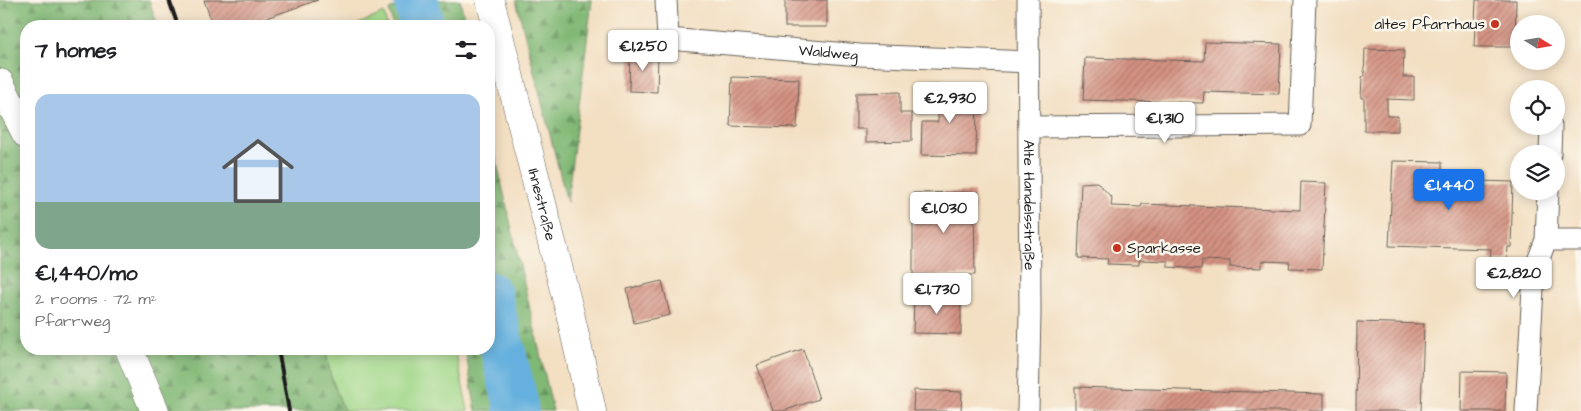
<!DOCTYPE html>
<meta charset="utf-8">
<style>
:root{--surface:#fff;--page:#f2f2f2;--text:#202124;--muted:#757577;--accent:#1a73e8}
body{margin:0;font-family:"Architects Daughter",sans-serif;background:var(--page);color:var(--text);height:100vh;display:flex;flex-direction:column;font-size:19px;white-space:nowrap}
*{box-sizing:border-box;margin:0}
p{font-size:16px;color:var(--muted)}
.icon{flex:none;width:28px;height:28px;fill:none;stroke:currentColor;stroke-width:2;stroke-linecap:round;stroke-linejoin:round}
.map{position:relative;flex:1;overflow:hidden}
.details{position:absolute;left:20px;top:20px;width:475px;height:335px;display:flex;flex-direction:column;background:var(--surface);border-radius:20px;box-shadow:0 2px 12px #0003}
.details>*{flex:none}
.needle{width:32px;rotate:101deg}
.controls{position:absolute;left:1510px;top:15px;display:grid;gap:10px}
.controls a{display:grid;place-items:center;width:55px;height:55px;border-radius:50%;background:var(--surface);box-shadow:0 2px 12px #0003;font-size:25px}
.price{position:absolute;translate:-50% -42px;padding:0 11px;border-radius:5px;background:#fff;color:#222;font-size:16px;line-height:32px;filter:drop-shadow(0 1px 2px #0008)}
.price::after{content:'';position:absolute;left:50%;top:30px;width:15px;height:11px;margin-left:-8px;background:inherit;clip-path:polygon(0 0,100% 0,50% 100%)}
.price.current{background:var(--accent);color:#fff}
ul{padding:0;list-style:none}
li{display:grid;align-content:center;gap:10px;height:265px;padding:0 15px}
li span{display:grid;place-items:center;height:155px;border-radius:15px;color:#555}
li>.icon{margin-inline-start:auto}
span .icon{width:90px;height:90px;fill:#fffc;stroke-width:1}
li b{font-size:21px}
h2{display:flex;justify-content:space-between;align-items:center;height:60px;padding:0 15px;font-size:21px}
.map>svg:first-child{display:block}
</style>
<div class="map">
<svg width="1581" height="411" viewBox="0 0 1581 411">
<defs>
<pattern id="forest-firs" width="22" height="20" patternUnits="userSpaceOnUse" patternTransform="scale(1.25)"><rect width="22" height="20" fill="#80b875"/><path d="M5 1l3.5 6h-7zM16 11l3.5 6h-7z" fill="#68955f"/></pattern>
<pattern id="building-hatch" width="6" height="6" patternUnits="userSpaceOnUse" patternTransform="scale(1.25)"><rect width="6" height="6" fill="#d49282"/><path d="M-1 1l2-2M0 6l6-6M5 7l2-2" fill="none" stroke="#ab766a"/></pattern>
</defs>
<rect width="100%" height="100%" fill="#fbf7ec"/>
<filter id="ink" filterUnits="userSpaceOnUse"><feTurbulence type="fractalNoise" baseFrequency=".02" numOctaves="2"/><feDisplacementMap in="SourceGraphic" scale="10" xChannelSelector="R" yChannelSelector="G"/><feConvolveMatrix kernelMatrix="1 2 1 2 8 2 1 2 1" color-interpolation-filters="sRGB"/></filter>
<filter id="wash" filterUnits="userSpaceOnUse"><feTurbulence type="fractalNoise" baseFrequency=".0096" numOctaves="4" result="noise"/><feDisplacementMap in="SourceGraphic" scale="20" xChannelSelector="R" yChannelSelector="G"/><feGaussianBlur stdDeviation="1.12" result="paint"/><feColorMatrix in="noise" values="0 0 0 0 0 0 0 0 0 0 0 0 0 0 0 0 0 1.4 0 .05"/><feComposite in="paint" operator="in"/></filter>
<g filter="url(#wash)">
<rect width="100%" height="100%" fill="#f3dfc2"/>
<g fill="#a0d789" stroke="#5e7a52">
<polygon points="384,13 387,26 354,26"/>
<polygon points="325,349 455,349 468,411 344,411 331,377"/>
</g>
<g fill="url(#forest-firs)" stroke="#4e6a48">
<polygon points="0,0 149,0 158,26 26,26 26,349 325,349 331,377 344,411 0,411"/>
<polygon points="410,0 460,0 466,26 393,26 389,10"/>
<polygon points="516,0 592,0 567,202"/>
<polygon points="489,128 553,411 476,411 465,349 489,349"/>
</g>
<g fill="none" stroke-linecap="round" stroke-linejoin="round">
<g stroke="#65b0de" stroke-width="45">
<polyline points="416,0 422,26"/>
<polyline points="489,294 515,400 516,411"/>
</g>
</g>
<g id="blocks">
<g fill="url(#building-hatch)">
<polygon points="204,0 318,0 243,26 213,26"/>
<rect x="785" y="0" width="42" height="27"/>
<polygon points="1476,0 1516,0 1515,47 1474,47"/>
<polygon points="1205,42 1281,44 1279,94 1204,92 1203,103 1083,100 1085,58 1204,61"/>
<polygon points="1365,49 1404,50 1403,77 1414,77 1414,100 1387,99 1387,116 1398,116 1398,131 1364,131 1364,98 1361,98 1362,77 1364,76"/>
<polygon points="630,53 658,54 657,92 629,91"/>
<polygon points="732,77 799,79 797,128 730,126"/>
<polygon points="926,85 948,85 948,93 977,94 976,156 921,155 922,122 938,122 938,108 926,108"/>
<polygon points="900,92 900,113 912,113 912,141 866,142 866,129 856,129 856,93"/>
<polygon points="1393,161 1442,162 1442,180 1513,182 1511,247 1508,247 1507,260 1490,260 1491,249 1389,246"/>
<polygon points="1097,182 1112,198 1111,206 1141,207 1142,204 1300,210 1301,182 1326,183 1322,269 1289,268 1290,262 1262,261 1262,268 1230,267 1230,261 1202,260 1201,269 1168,267 1168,261 1139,260 1139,265 1107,264 1108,259 1078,258 1081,183"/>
<polygon points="974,192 975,275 913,275 913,193"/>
<polygon points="662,281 670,315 634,323 627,289"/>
<polygon points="914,296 961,297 961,334 913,333"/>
<polygon points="1357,322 1424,324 1421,411 1356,411"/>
<polygon points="803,349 819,399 783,411 773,411 757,365"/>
<polygon points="1462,371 1506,372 1505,411 1461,411"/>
<polygon points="1075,387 1324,394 1324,411 1075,411"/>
<polygon points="914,390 962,392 961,411 913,411"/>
</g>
</g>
</g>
<g filter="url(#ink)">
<use href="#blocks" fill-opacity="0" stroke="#676056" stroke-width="1"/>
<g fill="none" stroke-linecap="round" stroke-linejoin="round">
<g stroke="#676056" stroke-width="23">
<g id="minor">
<path id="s1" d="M 666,0 L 668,39 L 860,55 L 1028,62"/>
<path id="s2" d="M 1028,0 L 1030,312 L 1028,411"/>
<polyline points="1029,127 1300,125 1305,0"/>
<polyline points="1550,154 1551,126"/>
<polyline points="1546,240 1581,240"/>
<polyline points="1526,411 1534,271 1546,240 1548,191"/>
</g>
</g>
<g stroke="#676056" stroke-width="29">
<g id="secondary">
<path id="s3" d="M 490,0 L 570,313 L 592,411"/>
<polyline points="0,83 26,134"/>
<polyline points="129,349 155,411"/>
</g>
</g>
<use href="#minor" stroke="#fff" stroke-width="21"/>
<use href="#secondary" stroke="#fff" stroke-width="28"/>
<g stroke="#1c1c1c" stroke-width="4">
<polyline points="169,0 178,26"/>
<polyline points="278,349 289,411"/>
</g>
</g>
</g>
<g fill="#c8321e" stroke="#fbf7ec" stroke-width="2">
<circle cx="1495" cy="24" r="5"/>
<circle cx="1117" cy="248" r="5"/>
</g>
<g text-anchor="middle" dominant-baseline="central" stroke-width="5" stroke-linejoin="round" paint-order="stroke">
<g font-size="15" fill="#1c1c1c" stroke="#fbf7ec" text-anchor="end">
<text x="1485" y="24">altes Pfarrhaus</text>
<text x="1127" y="248" text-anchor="start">Sparkasse</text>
</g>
<g font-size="15" fill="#1c1c1c" stroke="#fbf7ec">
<text stroke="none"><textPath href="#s1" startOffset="200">Waldweg</textPath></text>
<text stroke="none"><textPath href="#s3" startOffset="211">Ihnestraße</textPath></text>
<text stroke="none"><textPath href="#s2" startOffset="205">Alte Handelsstraße</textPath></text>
</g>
</g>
</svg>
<div class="controls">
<a><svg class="needle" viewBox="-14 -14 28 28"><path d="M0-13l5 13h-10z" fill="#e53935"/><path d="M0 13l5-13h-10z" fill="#757577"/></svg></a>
<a><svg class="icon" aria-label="locate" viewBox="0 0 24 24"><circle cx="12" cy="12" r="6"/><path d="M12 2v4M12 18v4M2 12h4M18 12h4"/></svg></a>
<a><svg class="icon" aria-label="layers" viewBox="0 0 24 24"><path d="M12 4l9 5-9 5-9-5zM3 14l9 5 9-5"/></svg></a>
</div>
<b class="price" style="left:643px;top:72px">€1,250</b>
<b class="price" style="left:950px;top:124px">€2,930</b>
<b class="price" style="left:1165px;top:144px">€1,310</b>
<b class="price current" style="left:1449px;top:211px">€1,440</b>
<b class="price" style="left:944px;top:234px">€1,030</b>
<b class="price" style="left:1514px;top:299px">€2,820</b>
<b class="price" style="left:937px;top:315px">€1,730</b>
<section class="details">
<h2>7 homes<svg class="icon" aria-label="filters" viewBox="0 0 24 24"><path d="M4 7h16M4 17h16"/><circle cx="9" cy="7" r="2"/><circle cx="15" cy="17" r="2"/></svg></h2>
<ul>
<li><span style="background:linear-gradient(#a9c7e8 70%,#7fa58c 0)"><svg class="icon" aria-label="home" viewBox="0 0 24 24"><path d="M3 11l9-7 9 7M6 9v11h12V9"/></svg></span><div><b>€1,440/mo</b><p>2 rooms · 72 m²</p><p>Pfarrweg</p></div></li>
</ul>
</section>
</div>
